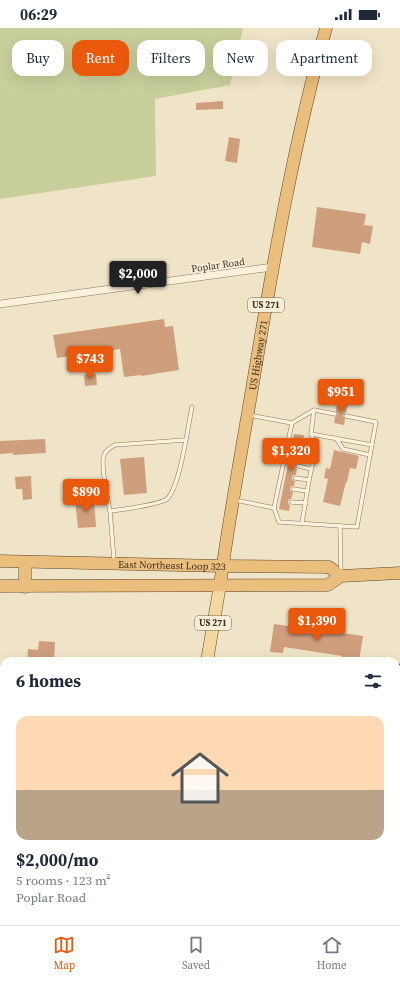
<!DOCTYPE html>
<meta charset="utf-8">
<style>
:root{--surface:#fff;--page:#f2f2f3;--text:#1f2937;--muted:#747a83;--line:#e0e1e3;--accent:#ea580c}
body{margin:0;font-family:"Source Serif 4",serif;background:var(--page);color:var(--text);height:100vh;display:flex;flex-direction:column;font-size:15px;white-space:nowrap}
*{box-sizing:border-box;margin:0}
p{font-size:13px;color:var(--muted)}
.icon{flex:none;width:22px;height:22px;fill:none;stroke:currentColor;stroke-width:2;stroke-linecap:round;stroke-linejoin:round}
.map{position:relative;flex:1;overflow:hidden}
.sheet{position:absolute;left:0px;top:629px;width:400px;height:268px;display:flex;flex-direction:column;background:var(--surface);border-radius:12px 12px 0 0;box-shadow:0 4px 16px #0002}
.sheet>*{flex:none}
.banner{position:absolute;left:12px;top:12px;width:376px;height:36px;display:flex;gap:8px}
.price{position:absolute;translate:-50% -34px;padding:0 9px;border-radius:4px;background:var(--accent);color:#fff;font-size:13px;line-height:26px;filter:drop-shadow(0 1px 2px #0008)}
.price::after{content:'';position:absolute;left:50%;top:24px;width:12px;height:9px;margin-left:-6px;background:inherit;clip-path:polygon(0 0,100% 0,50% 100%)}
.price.selected{background:#222;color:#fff}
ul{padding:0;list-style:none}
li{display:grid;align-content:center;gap:8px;height:212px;padding:0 16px}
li+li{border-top:1px solid var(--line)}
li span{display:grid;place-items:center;height:124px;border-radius:12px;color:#555}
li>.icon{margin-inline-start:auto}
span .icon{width:72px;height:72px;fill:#fffc;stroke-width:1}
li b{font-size:17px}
h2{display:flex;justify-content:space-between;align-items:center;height:48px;padding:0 16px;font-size:17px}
.tag{padding:0 14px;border-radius:12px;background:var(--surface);box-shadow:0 4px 16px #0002;font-size:14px;line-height:36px}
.tag.selected{background:var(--accent);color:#fff}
.status{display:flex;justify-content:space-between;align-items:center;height:28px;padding:0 20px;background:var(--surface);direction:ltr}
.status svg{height:11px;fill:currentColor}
.dock{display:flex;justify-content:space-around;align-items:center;height:56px;border-top:1px solid var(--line);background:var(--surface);font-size:11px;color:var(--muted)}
.dock a{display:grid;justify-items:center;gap:2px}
.dock .selected{color:var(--accent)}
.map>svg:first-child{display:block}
</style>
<div class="status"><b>06:29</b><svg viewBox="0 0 49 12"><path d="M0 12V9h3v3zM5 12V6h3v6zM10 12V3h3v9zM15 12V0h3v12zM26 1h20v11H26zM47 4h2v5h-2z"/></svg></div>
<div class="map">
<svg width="400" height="897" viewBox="0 0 400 897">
<rect width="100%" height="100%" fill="#f0e4c8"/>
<polygon fill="#c9cf9b" points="0,0 243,0 230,57 155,71 156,148 0,171"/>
<g fill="#cf9f7d">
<polygon points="223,73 223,81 196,82 196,75"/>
<polygon points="229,109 240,111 237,135 225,133"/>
<polygon points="317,179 366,186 364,197 373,198 370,216 362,214 360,226 312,219"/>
<polygon points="164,291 165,299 173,298 179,342 141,348 141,347 124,349 120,321 57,330 53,307"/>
<polygon points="96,346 97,357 85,358 84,347"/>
<polygon points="338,374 348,376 346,385 344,386 343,388 345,391 344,397 334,395 335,389 337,388 338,386 336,383"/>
<polygon points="294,406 304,407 303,413 300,413 299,415 299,418 302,419 301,423 298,424 297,426 298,428 300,429 298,435 296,436 295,438 296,440 297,441 296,447 293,447 292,449 292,452 295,453 294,458 291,458 290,460 290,463 293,464 291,471 289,471 288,473 288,476 290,477 289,483 279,481"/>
<polygon points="45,411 46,425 13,427 13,425 0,426 0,413"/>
<polygon points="334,422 359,428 356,441 350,440 347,454 346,454 340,478 323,474 328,451 324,450 326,440 330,441"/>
<polygon points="144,429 147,465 124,467 120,431"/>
<polygon points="31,448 32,471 23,472 22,461 16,461 15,449"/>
<polygon points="94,470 96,499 78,500 75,472"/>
<polygon points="274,596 288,598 288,597 363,608 359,633 341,633 342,628 284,619 283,625 270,624"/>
<polygon points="39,613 55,614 54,633 27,633 28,621 38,622"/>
</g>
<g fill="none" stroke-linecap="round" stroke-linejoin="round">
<g stroke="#8d765c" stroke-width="4.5">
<g id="service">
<polyline points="292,395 314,382 335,386"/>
<polyline points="311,406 372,417"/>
<polyline points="336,410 343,421 370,427"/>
<polyline points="302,416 316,420"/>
<polyline points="300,426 314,429"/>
<polyline points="298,438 311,441"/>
<polyline points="295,450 309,452"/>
<polyline points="293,461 307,463"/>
<polyline points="235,472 274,480 292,395 249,387"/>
<polyline points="291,474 306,475"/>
<polyline points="274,480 279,494 357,499 376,394 346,388"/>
<path d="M 110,483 C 108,471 100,437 104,427 C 106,422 111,419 115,417 L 185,412"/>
<polyline points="302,495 309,452 316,420 311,406 314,382"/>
<polyline points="340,498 341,545"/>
<path d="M 114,532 L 110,483 C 121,482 161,476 167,471 C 180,459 188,398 192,379"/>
</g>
</g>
<g stroke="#8d765c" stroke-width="8">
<g id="minor">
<polyline points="0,276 273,239"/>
<polyline points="0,854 4,853"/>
</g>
</g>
<g stroke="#5b4430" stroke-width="13">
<g id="primary">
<polyline points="207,633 220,557"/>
<polyline points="161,897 162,893"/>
</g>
</g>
<g stroke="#5b4430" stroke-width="13">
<g id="trunk">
<path id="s1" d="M 0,533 L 222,538 L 329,539 L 341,548"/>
<path id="s2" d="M 220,557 C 230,483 244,410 256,337 C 275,224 295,111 326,0"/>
<polyline points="0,558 328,557 341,548 400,545"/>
<polyline points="25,559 25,534"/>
</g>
</g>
<use href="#service" stroke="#faf1dc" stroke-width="3.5"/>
<use href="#minor" stroke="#faf1dc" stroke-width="7"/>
<use href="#primary" stroke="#f3d9a0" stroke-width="12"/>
<use href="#trunk" stroke="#eabe7c" stroke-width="12"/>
<g stroke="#3d2e20" stroke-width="2.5" stroke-dasharray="7 7" stroke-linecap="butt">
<polyline points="396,642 400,633"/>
<polyline points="280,897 282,893"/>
</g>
</g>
<g text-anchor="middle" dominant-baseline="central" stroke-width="3.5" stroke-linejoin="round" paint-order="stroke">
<g fill="#f7eed8" stroke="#756857" stroke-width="1">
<rect x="248" y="270" width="36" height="14" rx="3"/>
<rect x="195" y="588" width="36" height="14" rx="3"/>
</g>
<g font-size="9" font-weight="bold" fill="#3d2e20">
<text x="266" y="277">US 271</text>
<text x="213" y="595">US 271</text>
</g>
<g font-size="10" fill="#3d2e20" stroke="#f7eed8">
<text transform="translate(218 237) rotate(-8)">Poplar Road</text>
<text stroke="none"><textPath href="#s2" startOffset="233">US Highway 271</textPath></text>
<text stroke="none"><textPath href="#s1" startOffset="172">East Northeast Loop 323</textPath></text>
</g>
</g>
</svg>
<b class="price selected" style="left:138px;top:267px">$2,000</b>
<b class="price" style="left:90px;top:352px">$743</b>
<b class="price" style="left:341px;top:385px">$951</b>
<b class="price" style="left:291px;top:444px">$1,320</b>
<b class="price" style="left:86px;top:485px">$890</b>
<b class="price" style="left:317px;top:614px">$1,390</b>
<div class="banner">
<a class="tag">Buy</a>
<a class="tag selected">Rent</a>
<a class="tag">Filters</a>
<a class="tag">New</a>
<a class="tag">Apartment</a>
</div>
<section class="sheet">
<h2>6 homes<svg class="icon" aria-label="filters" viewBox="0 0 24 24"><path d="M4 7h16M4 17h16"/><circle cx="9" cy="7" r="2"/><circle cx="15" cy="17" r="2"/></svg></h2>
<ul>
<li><span style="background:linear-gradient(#ffd9b3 60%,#b9a48a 0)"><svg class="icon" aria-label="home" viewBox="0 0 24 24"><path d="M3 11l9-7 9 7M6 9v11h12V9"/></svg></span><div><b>$2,000/mo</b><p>5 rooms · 123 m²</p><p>Poplar Road</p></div></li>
</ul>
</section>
</div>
<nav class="dock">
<a class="selected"><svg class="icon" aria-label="map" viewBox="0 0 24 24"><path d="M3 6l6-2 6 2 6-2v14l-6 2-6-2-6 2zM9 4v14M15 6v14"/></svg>Map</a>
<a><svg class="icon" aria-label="saved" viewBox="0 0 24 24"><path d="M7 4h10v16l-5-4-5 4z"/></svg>Saved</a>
<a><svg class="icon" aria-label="home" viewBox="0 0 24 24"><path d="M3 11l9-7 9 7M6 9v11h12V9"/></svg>Home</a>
</nav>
